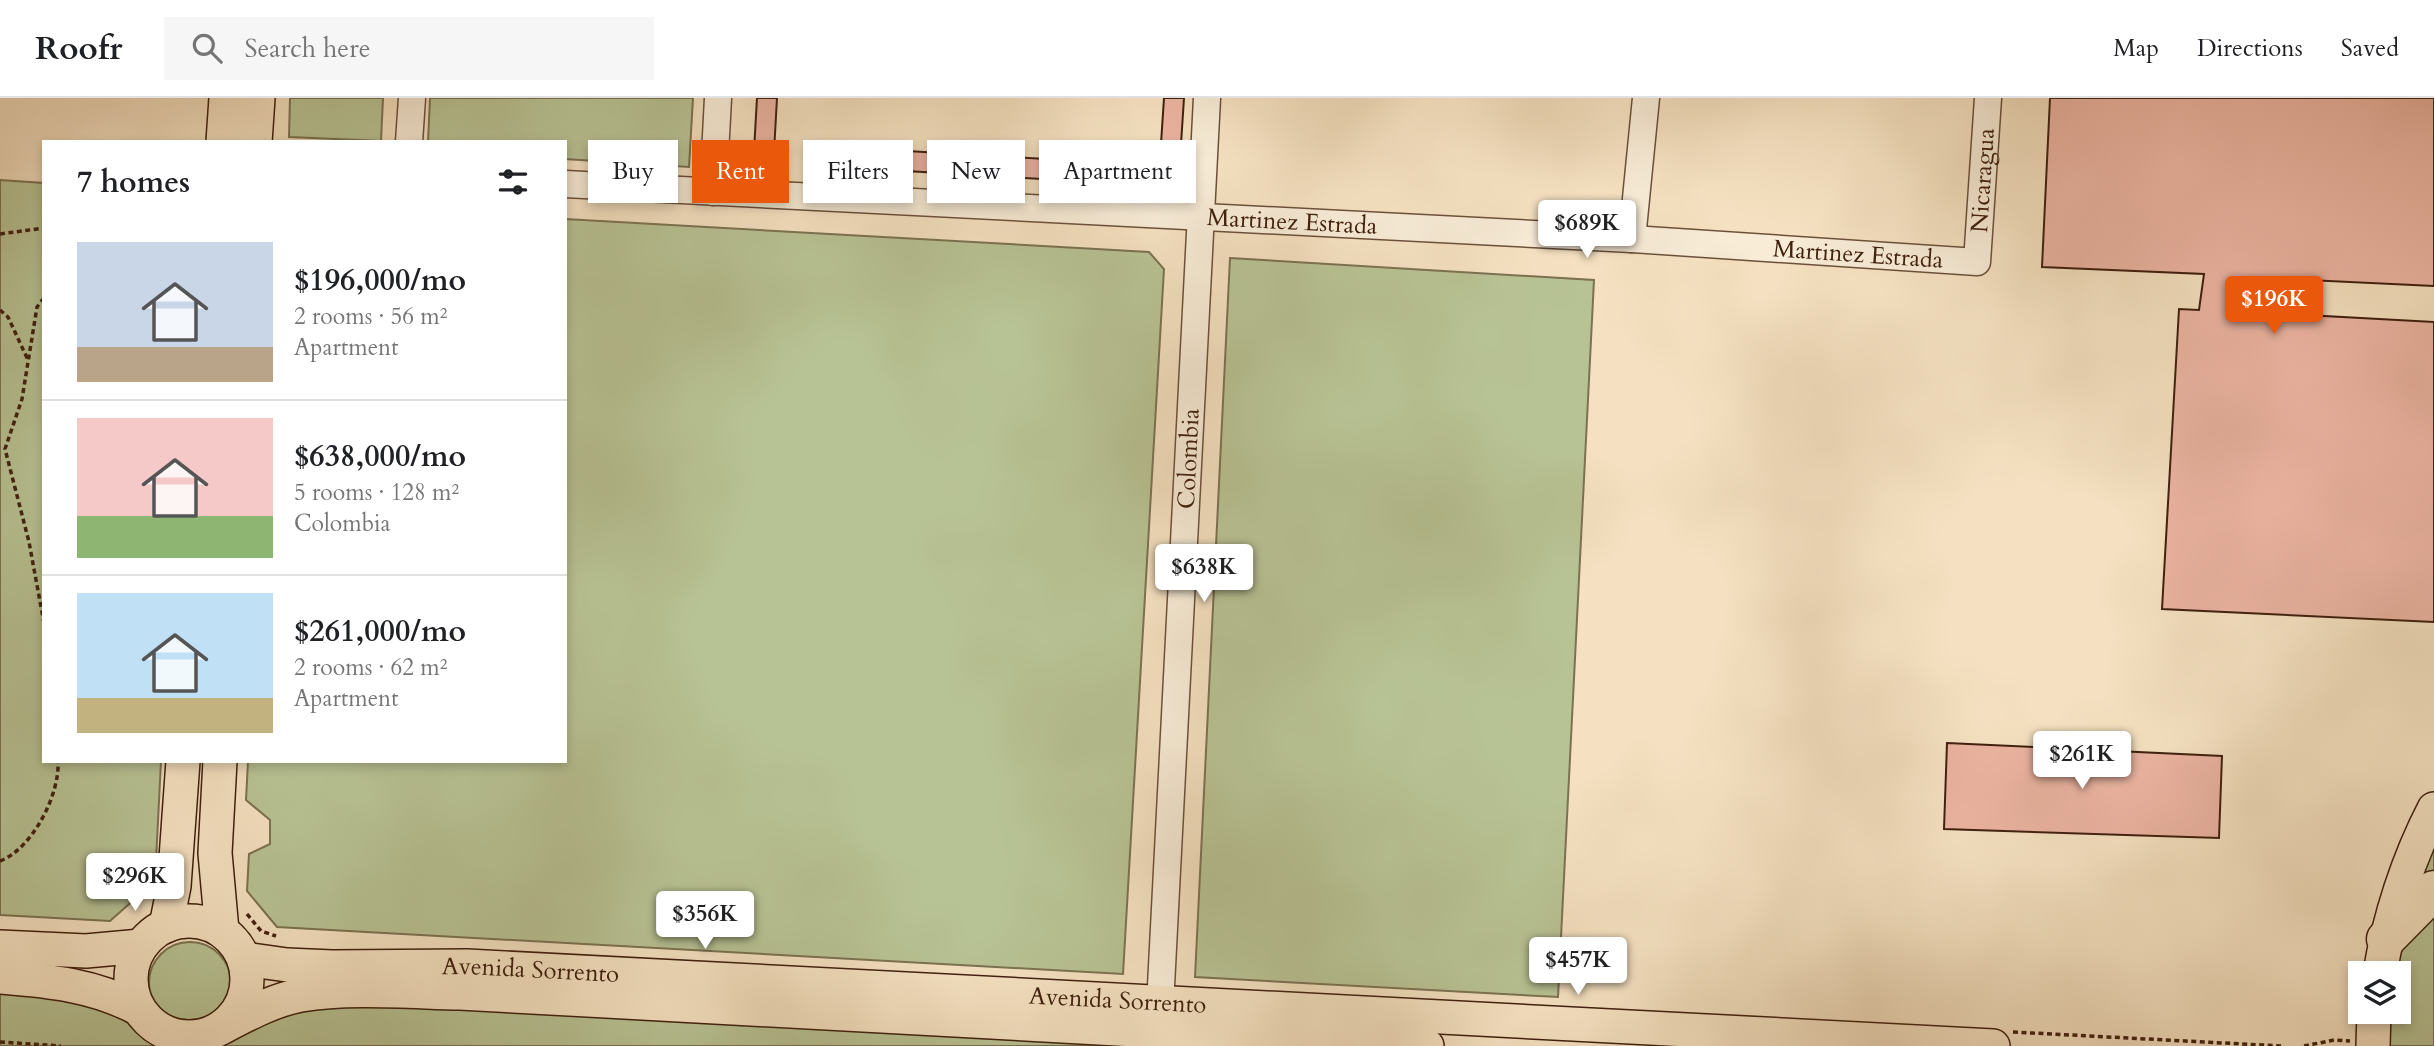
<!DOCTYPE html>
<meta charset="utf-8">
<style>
:root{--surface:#fff;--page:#f6f6f6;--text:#202124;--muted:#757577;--line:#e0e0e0;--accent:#ea580c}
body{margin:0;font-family:Cardo,serif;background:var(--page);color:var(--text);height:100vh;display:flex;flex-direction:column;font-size:26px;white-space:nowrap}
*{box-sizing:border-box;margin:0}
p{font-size:23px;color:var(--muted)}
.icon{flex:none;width:38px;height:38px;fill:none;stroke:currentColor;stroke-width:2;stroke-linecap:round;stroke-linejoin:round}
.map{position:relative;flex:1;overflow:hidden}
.details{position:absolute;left:42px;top:42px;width:525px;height:623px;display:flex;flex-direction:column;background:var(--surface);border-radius:0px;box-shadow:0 4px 10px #0003}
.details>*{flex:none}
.hud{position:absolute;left:588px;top:42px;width:665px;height:63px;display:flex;gap:14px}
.buttons{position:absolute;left:2348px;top:863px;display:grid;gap:14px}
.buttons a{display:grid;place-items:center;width:63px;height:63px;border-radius:0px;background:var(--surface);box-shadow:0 4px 10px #0003;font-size:35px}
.price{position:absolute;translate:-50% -60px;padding:0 16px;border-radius:7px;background:#fff;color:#222;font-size:23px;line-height:46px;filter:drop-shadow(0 2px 4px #0008)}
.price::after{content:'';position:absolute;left:50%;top:42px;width:21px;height:16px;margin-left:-10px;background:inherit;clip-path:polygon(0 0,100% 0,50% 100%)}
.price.active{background:var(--accent);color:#fff}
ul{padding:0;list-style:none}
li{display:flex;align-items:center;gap:21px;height:175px;padding:0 35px}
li+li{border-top:2px solid var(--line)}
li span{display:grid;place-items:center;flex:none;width:196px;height:140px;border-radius:0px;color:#555}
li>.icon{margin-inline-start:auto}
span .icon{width:84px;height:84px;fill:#fffc;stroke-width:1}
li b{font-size:30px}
h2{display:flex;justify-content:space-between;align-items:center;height:84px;padding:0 35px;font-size:30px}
.pill{padding:0 24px;border-radius:0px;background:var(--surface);box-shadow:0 4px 10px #0003;font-size:24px;line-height:63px}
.pill.active{background:var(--accent);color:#fff}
header{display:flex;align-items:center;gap:42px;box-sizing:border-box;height:98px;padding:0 35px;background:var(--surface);border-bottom:2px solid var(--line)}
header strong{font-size:33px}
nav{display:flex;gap:38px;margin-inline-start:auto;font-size:24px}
.search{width:490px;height:63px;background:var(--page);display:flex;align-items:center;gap:18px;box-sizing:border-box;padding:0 24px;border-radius:0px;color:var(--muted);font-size:26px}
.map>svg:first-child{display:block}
</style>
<header>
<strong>Roofr</strong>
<div class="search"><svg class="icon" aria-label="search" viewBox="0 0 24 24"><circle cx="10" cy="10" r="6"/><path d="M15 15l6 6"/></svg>Search here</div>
<nav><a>Map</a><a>Directions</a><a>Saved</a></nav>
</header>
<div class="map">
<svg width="2434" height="948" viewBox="0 0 2434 948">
<rect width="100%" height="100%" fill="#f5e1c1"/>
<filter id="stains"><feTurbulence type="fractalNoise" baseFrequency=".00286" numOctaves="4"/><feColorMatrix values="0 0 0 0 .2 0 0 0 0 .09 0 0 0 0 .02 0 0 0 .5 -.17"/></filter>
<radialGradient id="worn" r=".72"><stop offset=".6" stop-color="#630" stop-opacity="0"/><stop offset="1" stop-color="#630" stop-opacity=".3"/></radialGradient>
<g fill="#b8c395" stroke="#7c7251" stroke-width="2">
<polygon points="290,0 383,0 381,43 289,39"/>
<polygon points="430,0 693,0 689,69 565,61 565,44 428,44"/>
<polygon points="0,82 44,85 44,663 161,663 155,783 110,823 0,817"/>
<polygon points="565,121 1149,154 1164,171 1123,876 277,829 247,793 249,756 270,746 270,722 246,702 248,663 565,663"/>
<polygon points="1230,160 1594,182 1558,899 1195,879"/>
<polygon points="2434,711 2434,948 2373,948 2374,914 2399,914 2399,875 2380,875"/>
<circle cx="190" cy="885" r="41"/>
<path d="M 0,879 L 139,911 C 173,948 199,939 241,922 C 261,913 281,905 301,897 L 1427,948 L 0,948 Z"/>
</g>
<g fill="#ebb4a2" stroke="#3f200d" stroke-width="2">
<polygon points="757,0 777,0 774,54 754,53"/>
<polygon points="1164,0 1184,0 1179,77 1159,76"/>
<polygon points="2050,0 2434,0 2434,188 2287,181 2288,216 2434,224 2434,524 2162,511 2179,211 2199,212 2204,176 2042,169"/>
<polygon points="822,48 1113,65 1111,85 820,68"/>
<polygon points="1947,645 2222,658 2219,740 1944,731"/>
</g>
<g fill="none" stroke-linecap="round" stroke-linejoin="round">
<g stroke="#6c503a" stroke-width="29">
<g id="minor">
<polyline points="409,44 412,0"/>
<path id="s1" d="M 565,86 L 1632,141 L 1977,164 L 1988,0"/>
<polyline points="713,94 718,0"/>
<polyline points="1632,141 1646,0"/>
<path id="s2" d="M 1161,888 L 1207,0"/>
</g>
</g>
<g stroke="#3f200d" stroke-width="36">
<g id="major">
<polyline points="223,44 226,0"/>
<polyline points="255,44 258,0"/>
<polyline points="220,663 215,755 222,833"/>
<circle cx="189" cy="881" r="58"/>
<polyline points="166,828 174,788 183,663"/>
<polyline points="0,849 86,853 141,848"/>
<path id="s3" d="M 244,861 L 287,867 L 332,869 L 467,868 L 1993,948"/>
<path d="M 2380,875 C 2389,820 2408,761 2434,711"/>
<path d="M 0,879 C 50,883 94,887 139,911"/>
<path d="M 221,930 C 246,917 273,902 301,897 C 349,889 411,894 460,895 L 1427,948"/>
<polyline points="2373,948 2374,914"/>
</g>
</g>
<g stroke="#3f200d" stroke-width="41">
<polyline id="highway" points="2386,841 2434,792"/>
</g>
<g stroke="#3f200d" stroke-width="3.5" stroke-dasharray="5 3.5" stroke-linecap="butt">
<polyline points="0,136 44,130"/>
<polyline points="44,200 37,209 22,301 5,351 29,444 44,525"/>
<polyline points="0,212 8,219 28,262"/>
<path d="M 0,763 C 32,751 60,697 58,663"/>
<polyline points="247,816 261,833 276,838"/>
<polyline points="2013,934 2281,948"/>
<polyline points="0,944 61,948"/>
<polyline points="2304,948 2334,942 2350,943"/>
</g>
<use href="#minor" stroke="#f8ecd7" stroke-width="26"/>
<use href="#major" stroke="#f5e1c1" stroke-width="33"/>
<use href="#highway" stroke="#f5e1c1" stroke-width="38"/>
</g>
<g text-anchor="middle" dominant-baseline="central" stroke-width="5" stroke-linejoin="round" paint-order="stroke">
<g font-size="24" fill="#3f200d" stroke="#f8ecd7">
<text stroke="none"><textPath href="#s1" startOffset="1496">Nicaragua</textPath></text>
<text stroke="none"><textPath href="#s1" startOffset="728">Martinez Estrada</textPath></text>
<text stroke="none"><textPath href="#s1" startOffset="1295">Martinez Estrada</textPath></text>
<text stroke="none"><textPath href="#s2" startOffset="528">Colombia</textPath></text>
<text stroke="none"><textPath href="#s3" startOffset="287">Avenida Sorrento</textPath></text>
<text stroke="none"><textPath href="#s3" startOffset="875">Avenida Sorrento</textPath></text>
</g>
</g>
<rect width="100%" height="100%" filter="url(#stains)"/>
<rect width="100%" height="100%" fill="url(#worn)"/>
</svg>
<div class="buttons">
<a><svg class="icon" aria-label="layers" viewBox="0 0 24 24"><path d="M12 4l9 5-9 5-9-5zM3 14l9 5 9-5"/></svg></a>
</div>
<b class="price" style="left:1587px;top:162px">$689K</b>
<b class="price active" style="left:2274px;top:238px">$196K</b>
<b class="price" style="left:1204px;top:506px">$638K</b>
<b class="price" style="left:2082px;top:693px">$261K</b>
<b class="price" style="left:135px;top:815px">$296K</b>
<b class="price" style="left:705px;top:853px">$356K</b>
<b class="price" style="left:1578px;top:899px">$457K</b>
<div class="hud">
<a class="pill">Buy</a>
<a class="pill active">Rent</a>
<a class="pill">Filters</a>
<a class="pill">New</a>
<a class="pill">Apartment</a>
</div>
<section class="details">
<h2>7 homes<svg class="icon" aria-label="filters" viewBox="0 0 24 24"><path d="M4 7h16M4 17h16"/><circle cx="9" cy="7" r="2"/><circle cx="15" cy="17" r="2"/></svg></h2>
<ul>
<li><span style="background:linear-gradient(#c9d6e8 75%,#b9a48a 0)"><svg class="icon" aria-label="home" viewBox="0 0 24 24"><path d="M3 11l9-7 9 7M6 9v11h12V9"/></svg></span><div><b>$196,000/mo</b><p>2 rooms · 56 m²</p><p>Apartment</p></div></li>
<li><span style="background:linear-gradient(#f6c9c9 70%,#8fb573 0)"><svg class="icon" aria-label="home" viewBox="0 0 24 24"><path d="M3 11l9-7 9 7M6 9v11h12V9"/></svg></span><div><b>$638,000/mo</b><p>5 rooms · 128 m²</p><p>Colombia</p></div></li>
<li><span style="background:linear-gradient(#bfe0f5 75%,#c2b280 0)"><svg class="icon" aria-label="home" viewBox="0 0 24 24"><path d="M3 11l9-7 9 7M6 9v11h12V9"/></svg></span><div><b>$261,000/mo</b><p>2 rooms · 62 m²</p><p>Apartment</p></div></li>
</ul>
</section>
</div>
